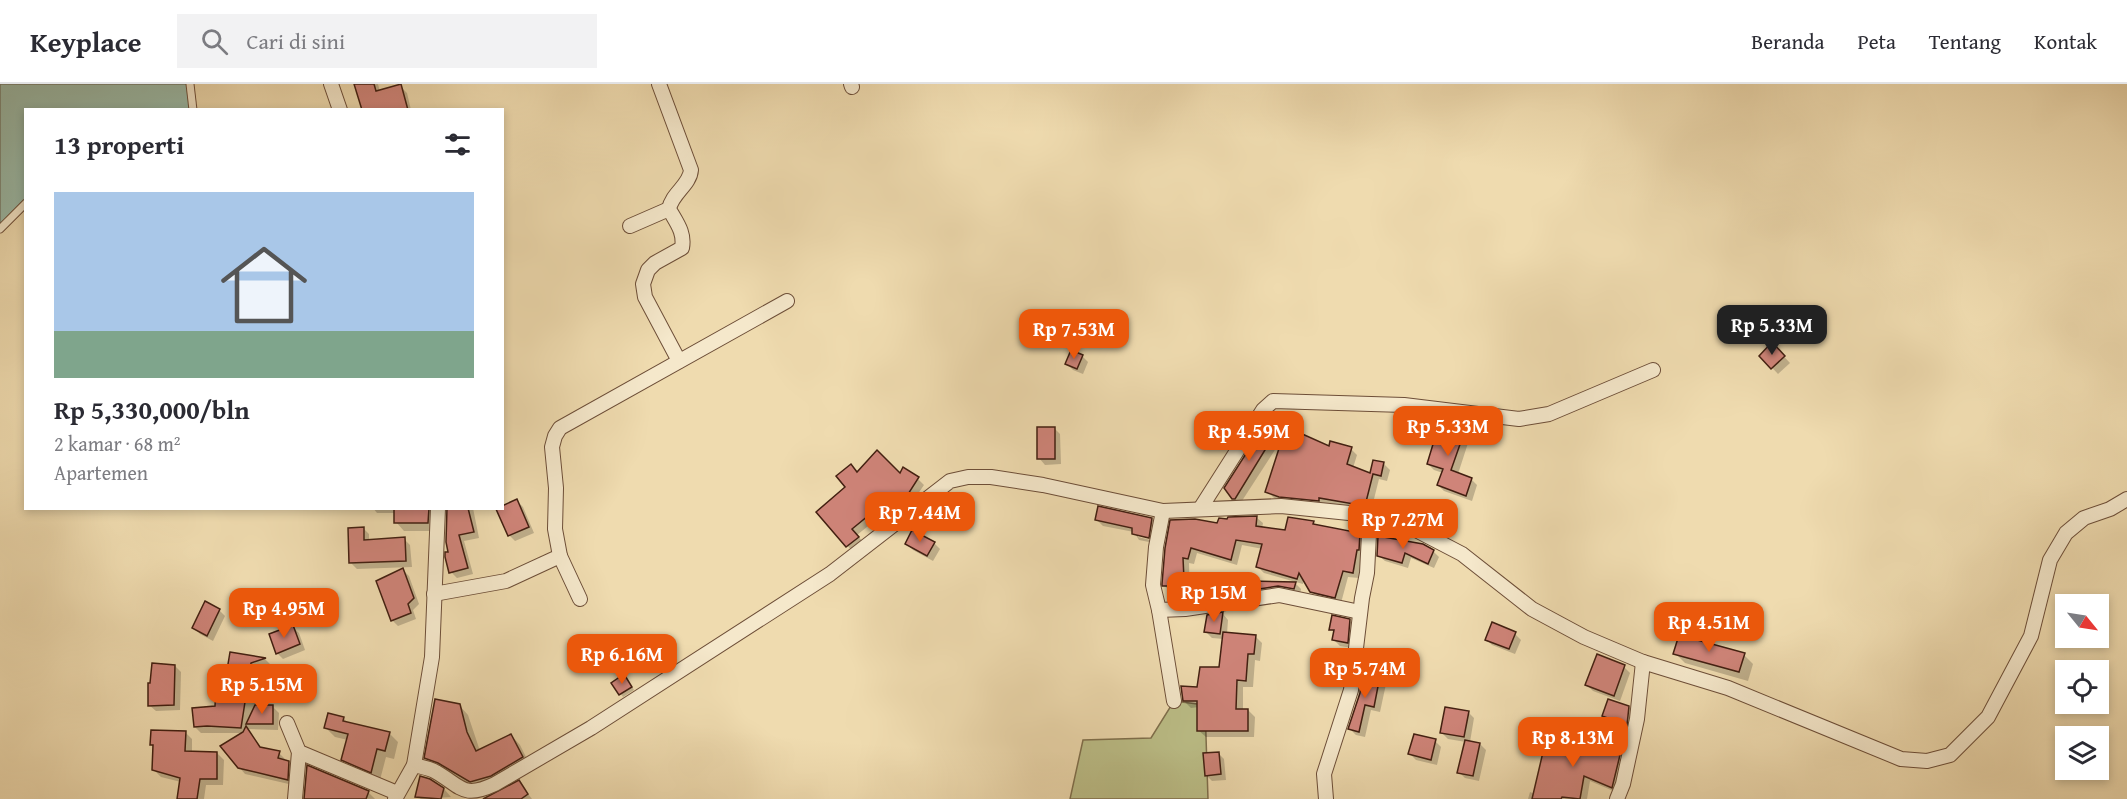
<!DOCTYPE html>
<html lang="id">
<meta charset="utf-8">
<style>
:root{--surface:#fff;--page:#f2f2f3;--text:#2b2b33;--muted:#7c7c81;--line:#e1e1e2;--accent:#ea580c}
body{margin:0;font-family:"Gentium Book Plus",serif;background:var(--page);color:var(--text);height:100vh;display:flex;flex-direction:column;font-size:22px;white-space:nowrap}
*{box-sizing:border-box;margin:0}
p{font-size:20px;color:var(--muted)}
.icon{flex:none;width:33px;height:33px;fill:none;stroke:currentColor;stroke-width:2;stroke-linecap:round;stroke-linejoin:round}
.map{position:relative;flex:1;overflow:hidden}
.panel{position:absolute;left:24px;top:24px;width:480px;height:402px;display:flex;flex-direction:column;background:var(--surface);border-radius:0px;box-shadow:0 3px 9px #0003}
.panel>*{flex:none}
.needle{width:39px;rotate:120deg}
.buttons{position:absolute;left:2055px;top:510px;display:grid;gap:12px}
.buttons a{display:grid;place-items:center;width:54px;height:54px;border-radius:0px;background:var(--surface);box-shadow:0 3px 9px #0003;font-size:30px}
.price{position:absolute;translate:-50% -51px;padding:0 14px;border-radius:12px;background:var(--accent);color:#fff;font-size:20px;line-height:39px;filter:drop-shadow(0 2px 3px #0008)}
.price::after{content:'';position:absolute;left:50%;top:36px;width:18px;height:14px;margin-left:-9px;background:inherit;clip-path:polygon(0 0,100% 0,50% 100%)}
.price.active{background:#222;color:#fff}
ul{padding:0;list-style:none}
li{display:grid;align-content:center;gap:12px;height:318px;padding:0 30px}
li+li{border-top:2px solid var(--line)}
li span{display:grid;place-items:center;height:186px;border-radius:0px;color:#555}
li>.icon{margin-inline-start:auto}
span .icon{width:108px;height:108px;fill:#fffc;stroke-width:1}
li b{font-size:26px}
h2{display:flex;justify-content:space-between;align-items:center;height:72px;padding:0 30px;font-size:26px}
header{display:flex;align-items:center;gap:36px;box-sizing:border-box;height:84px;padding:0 30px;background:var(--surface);border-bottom:2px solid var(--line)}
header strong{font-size:28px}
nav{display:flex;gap:33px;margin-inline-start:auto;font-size:21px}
.search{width:420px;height:54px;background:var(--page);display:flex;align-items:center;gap:15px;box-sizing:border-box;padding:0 21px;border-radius:0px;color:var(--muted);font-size:22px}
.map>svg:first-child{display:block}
</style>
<header>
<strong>Keyplace</strong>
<div class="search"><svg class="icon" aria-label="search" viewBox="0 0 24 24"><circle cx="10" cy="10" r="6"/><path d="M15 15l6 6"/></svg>Cari di sini</div>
<nav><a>Beranda</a><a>Peta</a><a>Tentang</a><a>Kontak</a></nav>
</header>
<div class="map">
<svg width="2127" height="715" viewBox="0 0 2127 715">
<rect width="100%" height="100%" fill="#efdbaf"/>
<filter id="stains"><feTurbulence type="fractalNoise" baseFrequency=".00333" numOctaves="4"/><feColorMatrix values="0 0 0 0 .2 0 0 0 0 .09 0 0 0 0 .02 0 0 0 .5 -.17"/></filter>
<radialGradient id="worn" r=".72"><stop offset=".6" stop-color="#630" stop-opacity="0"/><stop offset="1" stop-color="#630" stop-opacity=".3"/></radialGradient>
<polygon fill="#bcbf88" stroke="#7f6f4c" stroke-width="1.5" points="1174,617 1205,621 1208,715 1070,715 1083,656 1151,654"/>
<polygon fill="#9abba9" stroke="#777d6c" stroke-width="1.5" points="0,0 187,0 190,25 26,26 25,122 0,145"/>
<g fill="#0003">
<polygon points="355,0 378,0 380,8 400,2 407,9 411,26 363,26"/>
<polygon points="1772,260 1790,279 1778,290 1761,272"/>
<polygon points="1082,272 1088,278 1083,290 1073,286 1067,280"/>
<polygon points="1455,341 1461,347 1460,350 1469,356 1458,390 1471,395 1477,401 1472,417 1444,407 1438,401 1443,389 1434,386 1428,380 1438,349 1434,345"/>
<polygon points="1265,342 1282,355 1240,420 1233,414"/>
<polygon points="1054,344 1060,350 1061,380 1045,381 1039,374"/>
<polygon points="1296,362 1351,365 1357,371 1353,384 1371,391 1384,380 1390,386 1387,397 1379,395 1371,427 1325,419 1325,422 1286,419 1274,414 1268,408"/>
<polygon points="857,389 900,391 918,395 924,401 911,420 903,414 857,451 864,459 853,468 818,428 847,403"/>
<polygon points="517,417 523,423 534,449 515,457 509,451 502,424"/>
<polygon points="373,424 438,424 437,447 404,447 396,438 396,429 377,429"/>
<polygon points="449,424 473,424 479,454 464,457 473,490 457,494 451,488"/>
<polygon points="1257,434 1263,439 1262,445 1286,447 1313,438 1317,442 1359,450 1365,456 1359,494 1348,493 1341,519 1318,514 1304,495 1303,500 1264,489 1258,483 1263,465 1242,461 1237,481 1197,469 1194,480 1189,479 1190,521 1179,522 1173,516 1173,507 1170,507 1164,501 1166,464 1218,441"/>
<polygon points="1152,435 1158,441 1155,454 1138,450 1138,453 1155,457 1154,459 1139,456 1134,448 1103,442 1097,436"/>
<polygon points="363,444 369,450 369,457 404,455 410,461 412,483 357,485 351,479"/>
<polygon points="1379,454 1433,467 1439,473 1434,484 1411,474 1408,484 1385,477 1378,471"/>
<polygon points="934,459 940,465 933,477 913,466 907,460"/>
<polygon points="403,486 409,492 419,520 413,526 416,535 398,542 392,536"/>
<polygon points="1295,499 1301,505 1300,510 1235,515 1225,503"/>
<polygon points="219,526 225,532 213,557 200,550 194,544"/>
<polygon points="1223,530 1228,536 1227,550 1255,552 1262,559 1260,577 1255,576 1253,603 1243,603 1243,626 1248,626 1255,633 1254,653 1206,653 1198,646 1199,623 1191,624 1184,617 1221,585 1224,555 1212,554 1206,548"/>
<polygon points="1350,537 1356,543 1353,564 1340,562 1334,556 1335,549 1331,545"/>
<polygon points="292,543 299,549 305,566 283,575 277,569"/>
<polygon points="1515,550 1521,556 1515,570 1492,561 1486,555"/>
<polygon points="1675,569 1744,571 1753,580 1748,597 1685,579"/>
<polygon points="231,570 265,575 270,580 256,585 254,600 259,605 257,622 273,623 279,629 278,646 248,645 261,665 279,669 285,675 285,677 295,684 293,701 245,690 239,683 243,649 201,649 195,643 216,623 229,588"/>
<polygon points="175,582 181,588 180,626 156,627 149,621"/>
<polygon points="1624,583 1630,589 1620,617 1593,607 1587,601"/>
<polygon points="267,585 305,601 311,607 307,616 266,599 260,593"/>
<polygon points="1379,594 1386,600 1380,628 1371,626 1365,653 1356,651 1350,645"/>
<polygon points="627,595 634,606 623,613 613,599"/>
<polygon points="459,621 468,631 480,667 511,651 520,661 531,683 477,705 449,688 435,683 426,674"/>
<polygon points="1629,623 1635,629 1632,646 1609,638 1603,632"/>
<polygon points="1468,628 1474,634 1470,658 1480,660 1486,666 1479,697 1465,694 1459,688 1466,658 1448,655 1442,649"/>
<polygon points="343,634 349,640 389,649 398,658 394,675 386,673 380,696 352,684 343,676 348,656 335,653 326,644"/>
<polygon points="185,648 192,655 192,669 217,669 224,676 223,701 206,701 204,715 178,715 181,698 161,693 154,686 154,663 152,661"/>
<polygon points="1435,657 1441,663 1437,681 1416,676 1410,670"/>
<polygon points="1574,659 1596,659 1602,665 1619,673 1625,679 1618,709 1590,697 1587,715 1528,715 1530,708 1535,710"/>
<polygon points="1218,669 1224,675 1226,696 1212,697 1206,691"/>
<polygon points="429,696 445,706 451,713 420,715"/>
<polygon points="523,703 532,715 487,715"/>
<polygon points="368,708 375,715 305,715"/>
</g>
<g fill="#cf8479" stroke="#421f11" stroke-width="1.5">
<polygon points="354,0 374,0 376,7 401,0 408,26 362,26"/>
<polygon points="1772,258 1785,272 1771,285 1759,272"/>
<polygon points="1071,266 1083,271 1077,285 1065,280"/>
<polygon points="1436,334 1456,340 1454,346 1464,349 1451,386 1472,394 1466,412 1437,401 1443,385 1427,380 1437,347 1432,346"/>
<polygon points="1265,340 1276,348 1235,415 1232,415 1224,404"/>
<rect x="1037" y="343" width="18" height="32"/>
<polygon points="1300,349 1329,362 1330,357 1352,363 1347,380 1370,389 1373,376 1384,378 1381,392 1373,390 1365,422 1319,414 1319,417 1279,413 1265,408 1283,352 1295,360"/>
<polygon points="877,366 900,389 903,383 919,393 905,415 896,409 852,445 859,453 846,463 816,428 845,403 836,392 851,380 857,388"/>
<polygon points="517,415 529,443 508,452 496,425 502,424 502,422"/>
<polygon points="1098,422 1152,434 1149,454 1132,450 1132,444 1095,436"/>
<polygon points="394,424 429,424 428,439 394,439"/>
<polygon points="447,424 468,424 474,448 459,451 468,484 449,489 445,473 445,468 448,468 446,458"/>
<polygon points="1257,432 1256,442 1285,446 1288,433 1314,437 1313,440 1360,449 1359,466 1357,466 1353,489 1343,487 1335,514 1310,508 1299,489 1297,495 1256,483 1262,460 1236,456 1231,476 1191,464 1188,475 1183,474 1185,516 1172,517 1171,502 1162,502 1162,500 1165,464 1170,436 1195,435 1217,439 1219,434 1227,435 1228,433"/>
<polygon points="364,443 364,456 405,453 406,477 349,479 348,444"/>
<polygon points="912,446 935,458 927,472 905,460"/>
<polygon points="1378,452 1423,460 1434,466 1428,480 1405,469 1402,479 1377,472"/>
<polygon points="403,484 414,514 408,520 411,529 391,537 376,497"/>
<polygon points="1224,496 1249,497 1296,498 1294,505 1278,502 1227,510 1227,505 1223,504"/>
<polygon points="205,517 220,525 207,552 192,544"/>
<polygon points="1223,528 1220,550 1204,548 1207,531"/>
<polygon points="1332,531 1350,535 1348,559 1332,556 1334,546 1329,546"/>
<polygon points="1492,538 1516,548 1509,565 1485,556"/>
<polygon points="293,541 300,560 276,570 269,550"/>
<polygon points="1223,548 1256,551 1254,570 1248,570 1246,597 1237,596 1236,625 1248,625 1248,647 1197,647 1197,617 1183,617 1181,602 1197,603 1200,583 1219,583"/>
<polygon points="1679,551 1745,569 1739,588 1673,570"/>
<polygon points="230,568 266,574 251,579 241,644 207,642 194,643 192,624 215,622 216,605 219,606 223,586 227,586"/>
<polygon points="1597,570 1625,581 1614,612 1585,601"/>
<polygon points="152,579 175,581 174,621 148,622 148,599 150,599"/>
<polygon points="270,585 306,599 301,611 265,596"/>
<polygon points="1362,588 1380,592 1374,623 1365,621 1359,648 1348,645 1360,609"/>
<polygon points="624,590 632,603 619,611 611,599"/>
<polygon points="435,615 460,620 467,648 476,667 511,650 523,673 491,692 470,698 438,679 424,674"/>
<polygon points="1608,615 1629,622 1627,641 1602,632"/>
<polygon points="255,621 273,621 273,640 246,640"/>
<polygon points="1445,623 1469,627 1464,653 1440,649"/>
<polygon points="328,629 344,633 343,637 390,648 385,667 377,665 371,689 341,676 348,650 324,644"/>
<polygon points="246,642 260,663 280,667 278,674 289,677 288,696 238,684 220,662 243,648"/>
<polygon points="151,646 186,647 185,667 217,668 217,695 200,695 197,715 177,715 180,694 152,686 153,661 150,661"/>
<polygon points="1414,650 1436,655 1431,676 1408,670"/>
<polygon points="1547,651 1574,658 1580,651 1597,658 1596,661 1620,671 1612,704 1584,692 1580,715 1562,713 1561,715 1532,715"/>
<polygon points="1465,656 1480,659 1473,692 1457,689"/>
<polygon points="1219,668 1221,690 1205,692 1203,669"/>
<polygon points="307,681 369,707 366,715 304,715"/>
<polygon points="420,692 430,695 444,704 441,715 415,713"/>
<polygon points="519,696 528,710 521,715 483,715"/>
</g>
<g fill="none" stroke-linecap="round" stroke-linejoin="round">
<g stroke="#6d4e38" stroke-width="9">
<g id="lane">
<polyline points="190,0 193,26"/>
<polyline points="0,145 26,119"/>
</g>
</g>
<g stroke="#6d4e38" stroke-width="16">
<g id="street">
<polyline points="331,0 340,26"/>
<path d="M 659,0 L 691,86 C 690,101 672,109 669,125 C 676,138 685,148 682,164 L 655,179 L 648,186 L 643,200 L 645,213 L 679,277"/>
<polyline points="851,0 852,3"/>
<polyline points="630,142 669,125"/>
<polyline points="1200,425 1263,326 1273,317 1404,321 1519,335 1549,330 1653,286"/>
<polyline points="1163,427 1156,463 1153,501 1159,526 1174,617"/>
<polyline points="560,472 580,515"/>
<polyline points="434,510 506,497 560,472 555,445 556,404 552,363 555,352 560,344 787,217"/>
<polyline points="1159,526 1185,525 1279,511 1360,528"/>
<polyline points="287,639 299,668 397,709"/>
<path d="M 414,681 C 421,683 430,684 436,688 C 462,703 463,715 495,700 L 591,644 L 830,490 L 950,397 L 968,393 L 991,393 L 1043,401 L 1163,427 L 1281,422 L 1378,432 L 1414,445 L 1462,470 L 1532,525 L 1584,553 L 1643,578 L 1728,604 L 1901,675 L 1927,677 L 1950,671 L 1988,633 L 2031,552 L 2050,476 L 2066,449 L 2084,434 L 2110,425 L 2127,415"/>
<polyline points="295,715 299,668"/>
<polyline points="395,715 414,681 432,573 438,424"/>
<polyline points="1326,715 1324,690 1351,606 1362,514 1367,489 1370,431"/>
<polyline points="1617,715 1623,700 1637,635 1643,578"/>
</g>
</g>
<use href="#lane" stroke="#f5e8cb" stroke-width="7"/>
<use href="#street" stroke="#f5e8cb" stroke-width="14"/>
</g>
<rect width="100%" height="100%" filter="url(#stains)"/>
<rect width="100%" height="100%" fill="url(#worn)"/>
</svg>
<div class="buttons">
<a><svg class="needle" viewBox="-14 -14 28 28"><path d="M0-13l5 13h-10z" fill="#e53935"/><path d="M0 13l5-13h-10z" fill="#7c7c81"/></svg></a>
<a><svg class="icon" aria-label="locate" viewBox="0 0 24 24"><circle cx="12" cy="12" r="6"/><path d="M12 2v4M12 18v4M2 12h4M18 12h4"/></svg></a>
<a><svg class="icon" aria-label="layers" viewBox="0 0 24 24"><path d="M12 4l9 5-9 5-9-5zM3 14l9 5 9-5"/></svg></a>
</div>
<b class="price active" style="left:1772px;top:272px">Rp 5.33M</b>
<b class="price" style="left:1074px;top:276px">Rp 7.53M</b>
<b class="price" style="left:1448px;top:373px">Rp 5.33M</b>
<b class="price" style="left:1249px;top:378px">Rp 4.59M</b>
<b class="price" style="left:920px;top:459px">Rp 7.44M</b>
<b class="price" style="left:1403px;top:466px">Rp 7.27M</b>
<b class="price" style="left:1214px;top:539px">Rp 15M</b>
<b class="price" style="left:284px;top:555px">Rp 4.95M</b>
<b class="price" style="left:1709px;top:569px">Rp 4.51M</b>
<b class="price" style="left:622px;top:601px">Rp 6.16M</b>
<b class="price" style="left:1365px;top:615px">Rp 5.74M</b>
<b class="price" style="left:262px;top:631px">Rp 5.15M</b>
<b class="price" style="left:1573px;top:684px">Rp 8.13M</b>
<section class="panel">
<h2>13 properti<svg class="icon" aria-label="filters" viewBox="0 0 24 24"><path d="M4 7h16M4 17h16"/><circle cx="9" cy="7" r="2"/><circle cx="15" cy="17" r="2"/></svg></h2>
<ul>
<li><span style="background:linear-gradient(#a9c7e8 75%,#7fa58c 0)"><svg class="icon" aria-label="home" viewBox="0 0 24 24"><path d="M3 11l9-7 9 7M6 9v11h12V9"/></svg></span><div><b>Rp 5,330,000/bln</b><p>2 kamar · 68 m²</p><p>Apartemen</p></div></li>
</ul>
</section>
</div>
